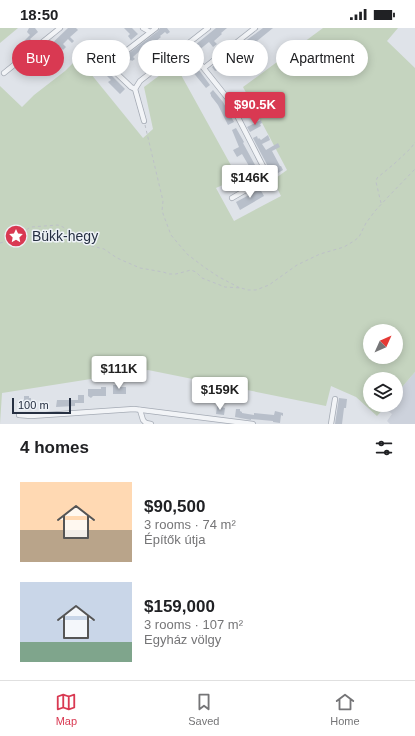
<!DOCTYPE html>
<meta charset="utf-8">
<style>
:root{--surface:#fff;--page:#f6f6f6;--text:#202124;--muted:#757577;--line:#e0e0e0;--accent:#d93952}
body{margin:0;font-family:Helvetica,sans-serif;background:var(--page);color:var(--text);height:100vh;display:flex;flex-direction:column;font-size:15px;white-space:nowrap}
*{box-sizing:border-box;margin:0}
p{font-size:13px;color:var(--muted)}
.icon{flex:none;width:22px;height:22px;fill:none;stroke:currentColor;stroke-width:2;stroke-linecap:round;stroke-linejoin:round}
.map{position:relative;height:396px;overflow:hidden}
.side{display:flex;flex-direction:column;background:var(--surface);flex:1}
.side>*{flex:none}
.hud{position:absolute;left:12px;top:12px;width:391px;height:36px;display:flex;gap:8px}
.needle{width:26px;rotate:45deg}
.controls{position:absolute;left:363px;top:296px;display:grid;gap:8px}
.controls a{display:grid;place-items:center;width:40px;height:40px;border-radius:50%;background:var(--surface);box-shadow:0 2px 10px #0003;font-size:20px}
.scale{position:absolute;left:12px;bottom:10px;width:59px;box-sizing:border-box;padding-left:4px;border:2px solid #263042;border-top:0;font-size:11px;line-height:14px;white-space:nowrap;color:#263042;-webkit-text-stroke:3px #eef2f7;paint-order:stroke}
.price{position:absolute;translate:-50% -34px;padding:0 9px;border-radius:4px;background:#fff;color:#222;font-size:13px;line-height:26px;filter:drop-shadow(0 1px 2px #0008)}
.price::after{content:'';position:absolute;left:50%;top:24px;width:12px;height:9px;margin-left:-6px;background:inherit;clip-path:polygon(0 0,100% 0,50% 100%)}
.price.on{background:var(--accent);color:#fff}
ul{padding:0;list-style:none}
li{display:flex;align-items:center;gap:12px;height:100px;padding:0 20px}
li span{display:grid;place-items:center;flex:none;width:112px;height:80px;border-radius:0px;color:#555}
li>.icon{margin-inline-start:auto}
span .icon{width:48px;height:48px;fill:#fffc;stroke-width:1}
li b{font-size:17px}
h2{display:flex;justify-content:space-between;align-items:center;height:48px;padding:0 20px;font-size:17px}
.chip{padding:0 14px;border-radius:18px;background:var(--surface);box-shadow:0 2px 10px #0003;font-size:14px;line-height:36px}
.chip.on{background:var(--accent);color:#fff}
.status{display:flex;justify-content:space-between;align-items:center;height:28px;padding:0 20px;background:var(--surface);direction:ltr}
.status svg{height:11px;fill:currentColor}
.tab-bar{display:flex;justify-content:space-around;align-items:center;height:56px;border-top:1px solid var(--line);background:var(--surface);font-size:11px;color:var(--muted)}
.tab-bar a{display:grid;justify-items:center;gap:2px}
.tab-bar .on{color:var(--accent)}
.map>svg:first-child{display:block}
</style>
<div class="status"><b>18:50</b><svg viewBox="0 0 49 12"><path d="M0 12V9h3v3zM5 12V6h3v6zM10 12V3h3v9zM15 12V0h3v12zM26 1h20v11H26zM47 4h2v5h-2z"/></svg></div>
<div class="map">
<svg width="415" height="396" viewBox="0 0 415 396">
<rect width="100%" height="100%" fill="#dfe3e9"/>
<polygon fill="#cdd2dc" points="415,344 415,396 390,396 387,393 392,386 384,379 386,377 396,377 396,366"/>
<g fill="#c5d4bf" fill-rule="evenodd">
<polygon points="0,0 18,0 0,15"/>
<path d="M 323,0 L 398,0 L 387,13 L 415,40 L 415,344 L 396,366 L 396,351 L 370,351 L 370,377 L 387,377 L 377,388 L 356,369 L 331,358 L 326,378 L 148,342 L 2,365 L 0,396 L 0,58 L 22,79 L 34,67 L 65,43 L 78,30 L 143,110 L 153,101 L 144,59 L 175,36 L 238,150 L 216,160 L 234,193 L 281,168 L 273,152 L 287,142 L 243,59 ZM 370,303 L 396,303 L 396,329 L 370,329 Z"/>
</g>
<g fill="#b8bfca">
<polygon points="29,0 35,0 38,4 30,11 34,15 30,18 24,13 30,7 27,4"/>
<polygon points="68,0 76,0 78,2 70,9 74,13 72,15 68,11 63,16 66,19 63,22 60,19 55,23 61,29 57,32 55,30 47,38 41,32 33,39 28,34 39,25 37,23 40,21 43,24"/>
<polygon points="124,0 132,0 138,6 131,12 128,8 130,6"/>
<polygon points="160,0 167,0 170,4 167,6 165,4 160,8 161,9 155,14 157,17 152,20 148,15 133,29 135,31 132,33 131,32 119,40 116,35 158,3"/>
<polygon points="216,0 227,0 221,5 222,6 214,13 217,16 213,19 209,14 199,22 195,17"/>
<polygon points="263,0 273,0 257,13 258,14 256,16 254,13 247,18 250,22 248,25 245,21 239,26 242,30 239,32 236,29 230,33 236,41 229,46 228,44 224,47 222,44 220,45 218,42 215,43 212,39 226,28 227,29 244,14"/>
<polygon points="187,26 210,57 206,60 192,43 188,46 185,42 186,41 181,34 184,33 182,30"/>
<polygon points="106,42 125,61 120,66 108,54 111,52 103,44"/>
<polygon points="213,62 223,74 234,94 228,97 218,77 211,68 211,67 210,65"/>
<polygon points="239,72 247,88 243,90 240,85 241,84 235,74"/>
<polygon points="261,92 262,95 260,96 261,98 250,104 247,99"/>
<polygon points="236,100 244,114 243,115 261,148 255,152 251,145 245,148 249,156 241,160 240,157 245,154 239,143 249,138 242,126 237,129 233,122 239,119 232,102"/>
<polygon points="268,107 270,112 262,116 266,122 278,115 280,119 272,123 280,138 281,138 283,142 273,148 253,110 257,108 258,111 259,110 261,112"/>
<polygon points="260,161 264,168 240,182 236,174"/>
<polygon points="113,357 118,357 118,359 126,359 126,366 113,366"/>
<polygon points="101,359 106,359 106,368 93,368 91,370 88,368 88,361 101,361"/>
<polygon points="78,367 84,367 84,375 75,375 75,378 56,379 57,372 78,372"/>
<polygon points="24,368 29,368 29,370 31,370 31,377 29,377 30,381 25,381 23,372 24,372"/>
<polygon points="339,370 347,371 346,380 344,380 342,396 335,396"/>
<polygon points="217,378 225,380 224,387 216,386"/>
<polygon points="236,381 240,381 240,383 242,384 242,385 254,387 254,385 274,387 275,383 283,385 283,388 281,387 280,395 273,394 273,393 251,391 251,392 235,389"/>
</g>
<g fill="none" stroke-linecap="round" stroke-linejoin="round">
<g stroke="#a4aab4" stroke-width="6">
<g id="street">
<polyline points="143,0 150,4"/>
<polyline points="186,18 229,72 266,144 266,148 263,152 232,170"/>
<polyline points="113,33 156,0"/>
<polyline points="110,39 131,59 135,61 144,93"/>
<polyline points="204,40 255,0"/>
<polyline points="4,45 60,0"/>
<polyline points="135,61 140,53 208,0"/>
<polyline points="140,382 143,392 146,395 151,396"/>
<polyline points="19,387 31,388 134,381 253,396"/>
<polyline points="331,396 335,371"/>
</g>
</g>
<g stroke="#bdc1c8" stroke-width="1" stroke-dasharray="3 3" stroke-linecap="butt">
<polyline points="145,97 163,173 162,183 171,207 187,226 204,239 219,249 240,260"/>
<polyline points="381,175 376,154 377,150 394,136 411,120 415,114"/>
<polyline points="0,215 7,213 31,199 58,197 63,199 70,204 75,210 84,216 104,221 117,230 140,240 163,244 169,246 176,246 191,242 196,244 202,250 225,259 241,260 248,262 256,262 269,257 297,237 320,226 344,219 354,213 359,209 366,195 375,183 387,170 415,141"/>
</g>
<use href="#street" stroke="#f2f4f7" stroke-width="4.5"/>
</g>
<defs>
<g id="sight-disc" transform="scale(1.15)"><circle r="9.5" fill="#d93952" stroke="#eef2f7"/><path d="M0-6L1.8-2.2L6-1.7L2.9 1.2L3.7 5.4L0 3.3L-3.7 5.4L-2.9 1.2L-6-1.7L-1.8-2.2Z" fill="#fff"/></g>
</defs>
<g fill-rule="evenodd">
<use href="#sight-disc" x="16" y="208"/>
</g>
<g text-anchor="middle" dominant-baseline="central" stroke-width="3" stroke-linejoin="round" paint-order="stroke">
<g font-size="14" fill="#263042" stroke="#eef2f7" text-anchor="start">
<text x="32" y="208">Bükk-hegy</text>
</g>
</g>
</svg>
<div class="controls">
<a><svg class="needle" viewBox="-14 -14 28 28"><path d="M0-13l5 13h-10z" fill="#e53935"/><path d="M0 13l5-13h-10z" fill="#757577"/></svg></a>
<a><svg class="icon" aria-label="layers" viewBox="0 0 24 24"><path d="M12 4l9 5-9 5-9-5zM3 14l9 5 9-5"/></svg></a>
</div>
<div class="scale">100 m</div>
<b class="price on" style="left:255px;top:98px">$90.5K</b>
<b class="price" style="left:250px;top:171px">$146K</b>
<b class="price" style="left:119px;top:362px">$111K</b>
<b class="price" style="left:220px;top:383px">$159K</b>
<div class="hud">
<a class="chip on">Buy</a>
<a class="chip">Rent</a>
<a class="chip">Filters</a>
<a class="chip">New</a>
<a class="chip">Apartment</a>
</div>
</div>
<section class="side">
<h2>4 homes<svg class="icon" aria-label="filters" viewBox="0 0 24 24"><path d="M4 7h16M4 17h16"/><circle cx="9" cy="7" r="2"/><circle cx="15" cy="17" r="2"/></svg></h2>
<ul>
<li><span style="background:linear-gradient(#ffd9b3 60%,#b9a48a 0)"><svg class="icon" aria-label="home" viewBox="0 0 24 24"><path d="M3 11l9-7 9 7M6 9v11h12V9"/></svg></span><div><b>$90,500</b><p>3 rooms · 74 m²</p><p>Építők útja</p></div></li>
<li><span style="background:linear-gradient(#c9d6e8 75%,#7fa58c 0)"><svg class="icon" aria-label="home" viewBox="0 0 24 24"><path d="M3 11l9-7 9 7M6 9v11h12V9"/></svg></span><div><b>$159,000</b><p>3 rooms · 107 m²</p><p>Egyház völgy</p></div></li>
</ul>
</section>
<nav class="tab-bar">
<a class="on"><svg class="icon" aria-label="map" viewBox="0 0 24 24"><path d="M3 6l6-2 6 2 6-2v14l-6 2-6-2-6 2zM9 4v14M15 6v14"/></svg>Map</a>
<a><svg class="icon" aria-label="saved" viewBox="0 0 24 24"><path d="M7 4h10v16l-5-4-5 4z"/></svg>Saved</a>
<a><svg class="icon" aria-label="home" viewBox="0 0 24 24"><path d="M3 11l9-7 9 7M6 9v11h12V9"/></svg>Home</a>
</nav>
